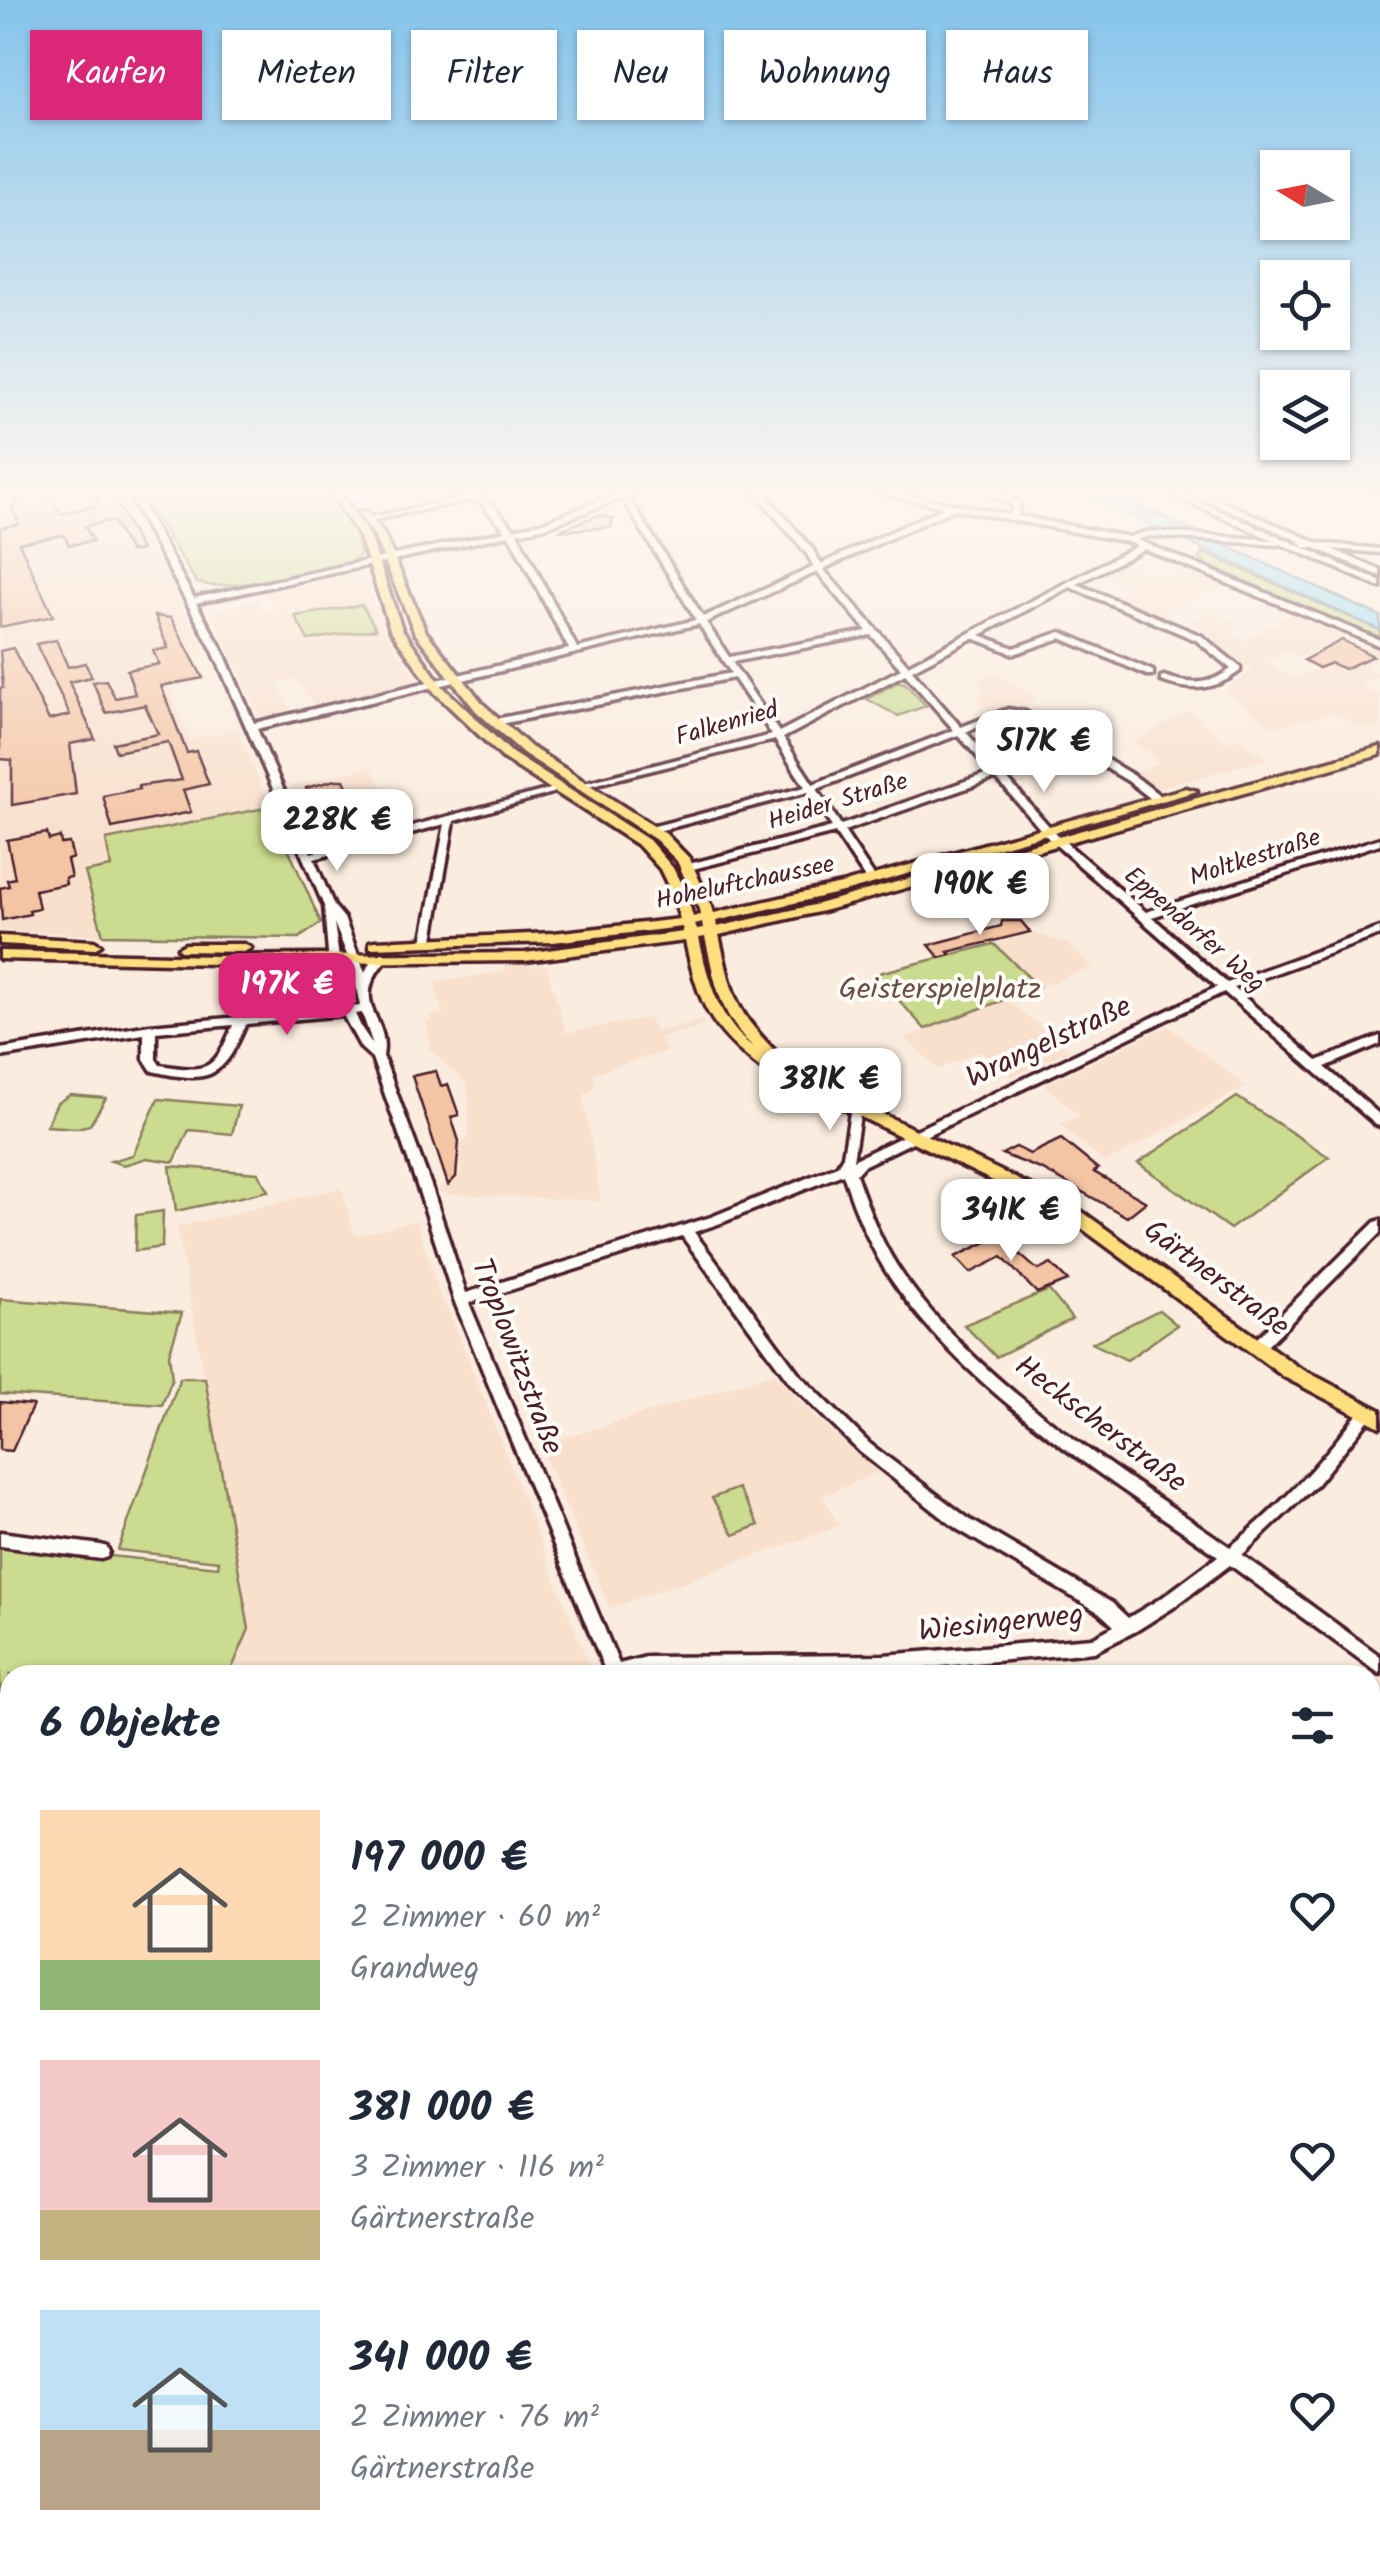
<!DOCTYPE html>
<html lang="de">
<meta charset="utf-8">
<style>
:root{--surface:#fff;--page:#f2f2f3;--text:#1f2937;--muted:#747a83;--accent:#db2777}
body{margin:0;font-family:Kalam,sans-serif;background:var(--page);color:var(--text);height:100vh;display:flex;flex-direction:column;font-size:38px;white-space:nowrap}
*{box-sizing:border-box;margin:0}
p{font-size:32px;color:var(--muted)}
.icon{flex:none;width:55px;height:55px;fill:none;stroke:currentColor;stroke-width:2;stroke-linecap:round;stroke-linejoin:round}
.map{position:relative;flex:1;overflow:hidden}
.sheet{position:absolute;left:0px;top:1665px;width:1380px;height:892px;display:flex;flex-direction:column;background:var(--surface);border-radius:30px 30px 0 0;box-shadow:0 2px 8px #0004}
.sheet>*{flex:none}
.hud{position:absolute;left:30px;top:30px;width:1320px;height:90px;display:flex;gap:20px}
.needle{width:65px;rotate:280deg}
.buttons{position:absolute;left:1260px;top:150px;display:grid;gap:20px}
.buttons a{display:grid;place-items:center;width:90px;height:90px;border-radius:0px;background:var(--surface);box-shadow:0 2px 8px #0004;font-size:50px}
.price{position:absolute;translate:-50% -85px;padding:0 22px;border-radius:20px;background:#fff;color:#222;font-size:32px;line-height:65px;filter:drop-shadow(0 2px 5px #0008)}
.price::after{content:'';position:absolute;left:50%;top:60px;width:30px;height:22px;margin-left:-15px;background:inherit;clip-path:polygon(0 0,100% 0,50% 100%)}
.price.current{background:var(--accent);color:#fff}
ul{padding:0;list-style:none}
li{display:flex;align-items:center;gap:30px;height:250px;padding:0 40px}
li span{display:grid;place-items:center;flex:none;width:280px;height:200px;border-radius:0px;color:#555}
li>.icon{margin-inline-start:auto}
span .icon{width:120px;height:120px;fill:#fffc;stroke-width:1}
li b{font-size:42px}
h2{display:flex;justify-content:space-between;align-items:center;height:120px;padding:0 40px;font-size:42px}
.tag{padding:0 35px;border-radius:0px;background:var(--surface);box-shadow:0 2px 8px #0004;font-size:35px;line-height:90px}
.tag.current{background:var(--accent);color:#fff}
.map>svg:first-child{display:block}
</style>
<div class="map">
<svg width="1380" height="2557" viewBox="0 0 1380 2557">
<rect width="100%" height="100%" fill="#faecde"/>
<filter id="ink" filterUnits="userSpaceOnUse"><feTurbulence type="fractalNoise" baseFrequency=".01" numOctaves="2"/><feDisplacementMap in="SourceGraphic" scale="20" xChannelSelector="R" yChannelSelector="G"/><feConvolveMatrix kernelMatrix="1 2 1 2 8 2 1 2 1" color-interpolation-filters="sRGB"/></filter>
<g filter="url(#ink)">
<g fill="#f8e0cd">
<polygon points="0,488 119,488 157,556 204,653 124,668 132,692 168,686 190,739 237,730 270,807 106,840 111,867 86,873 103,935 0,931"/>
<polygon points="1164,488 1179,488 1380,575 1380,583"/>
<polygon points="1123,564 1167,576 1182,568 1224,585 1162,617 1113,597 1127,588 1099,576"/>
<polygon points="356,572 364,578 383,628 416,681 315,707 296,679 277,683 293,713 261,718 211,610 258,600 262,612 274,612 264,591 267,588"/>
<polygon points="1200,608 1240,624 1230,631 1247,640 1292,614 1343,636 1301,658 1286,650 1269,662 1292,680 1371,646 1380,650 1380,658 1368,666 1380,676 1360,684 1380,696 1380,728 1372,730 1329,713 1274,728 1224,690 1253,671 1211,638 1182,626 1204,615"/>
<polygon points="990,673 1037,696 1024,710 1008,708 992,714 978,699 983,687 977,680"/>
<polygon points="1187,711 1225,742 1239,738 1266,759 1161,787 1148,786 1131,775 1160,763 1135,742"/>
<polygon points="370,767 406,825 323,846 316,845 291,786"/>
<polygon points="1036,933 1069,945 1093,967 1039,987 994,944"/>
<polygon points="546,965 566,1033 648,1018 657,1032 702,1020 705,1025 660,1038 667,1051 594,1073 595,1087 583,1096 601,1201 441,1193 438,1186 451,1185 461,1173 460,1144 469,1137 468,1085 427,1047 431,1045 426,1023 433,1021 431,1016 443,1013 434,982 505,972 504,966"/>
<polygon points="1005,999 1069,1050 1012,1077 980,1051 939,1069 905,1038"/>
<polygon points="1168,1026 1246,1086 1105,1163 1060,1125 1079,1115 1044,1085"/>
<polygon points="341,1188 355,1236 416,1220 440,1297 447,1306 593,1675 229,1675 249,1629 177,1227"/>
<polygon points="775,1373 814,1416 878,1472 823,1496 839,1526 610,1608 540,1446"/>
<polygon points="1061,1662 1066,1675 833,1675 866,1675"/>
<polygon points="10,2103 10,2548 667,2548 656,2554 618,2557 0,2557 0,2122"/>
<polygon points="743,2548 1145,2548 1147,2557 744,2557"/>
</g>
<g fill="#cbdb8f" stroke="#8a7d5d" stroke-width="2.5">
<path d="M 161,488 L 326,488 L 350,523 L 361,554 L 352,561 C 319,568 223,595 196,582 L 145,499 Z"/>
<polygon points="1202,552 1380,630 1380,638 1207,565 1199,559"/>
<polygon points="362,605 376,629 308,640 295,616"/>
<polygon points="898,682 905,683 926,706 898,716 867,699"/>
<polygon points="270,807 321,923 299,938 103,935 85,872 111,867 106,840"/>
<polygon points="994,944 1039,987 925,1029 875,974"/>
<polygon points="70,1095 106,1098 90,1125 77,1128 46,1126 57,1103"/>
<polygon points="1237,1097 1329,1157 1230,1229 1138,1163"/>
<polygon points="158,1099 239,1106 232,1134 189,1130 174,1162 147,1158 124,1165 111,1161 133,1155"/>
<polygon points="170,1166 258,1173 268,1191 176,1211"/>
<polygon points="163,1211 162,1247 135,1251 136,1215"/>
<polygon points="1049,1290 1072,1319 996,1357 964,1325"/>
<polygon points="0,1299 182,1313 169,1354 172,1379 162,1405 0,1394"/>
<polygon points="1159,1310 1177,1325 1127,1360 1092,1343"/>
<polygon points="180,1378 205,1378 249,1629 229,1675 10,1675 10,2103 0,2122 0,1545 218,1567 219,1561 118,1550"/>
<polygon points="738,1488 759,1525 734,1535 712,1498"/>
<polygon points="1157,2548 1289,2548 1296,2557 1158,2557"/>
</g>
<polygon fill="#91dbf3" stroke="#7590a3" stroke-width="2.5" points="1069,488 1100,488 1380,616 1380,630"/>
<g fill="#f4c5a4" stroke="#4a1f2b" stroke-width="2.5">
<polygon points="11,488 46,488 61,514 100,505 91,488 109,488 141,550 130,552 113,522 108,521 85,526 93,541 69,545 64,535 19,543 53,616 0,627 0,528 19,524 11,506 18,505"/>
<polygon points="598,515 613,519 611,527 558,531"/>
<polygon points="155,616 171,618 203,678 161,686 187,753 196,751 209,784 183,790 191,812 112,828 103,796 139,789 138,786 182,780 168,742 116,752 113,743 158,734 145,705 106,713 93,682 106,680 115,698 135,694 127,670 159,664 153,651 168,648"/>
<polygon points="56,640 68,667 85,663 92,677 69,682 95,739 70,744 76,794 12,805 12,760 0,759 0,688 3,688 0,651 13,648 49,720 70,715 36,644"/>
<polygon points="1342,640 1373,656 1344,669 1331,663 1319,668 1304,660"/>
<polygon points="335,780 344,780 356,805 379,799 385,810 361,815 367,828 328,836 306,788"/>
<polygon points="47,833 49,840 60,837 61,844 69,843 73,858 67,860 71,877 65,878 66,884 35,890 39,908 29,910 30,914 2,920 0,888 9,886 7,880 15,878 7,840"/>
<polygon points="1002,921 1021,921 1030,932 948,952 951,955 940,958 929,945 1001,926"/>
<polygon points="436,1071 441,1086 448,1084 459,1115 451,1117 459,1141 456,1177 448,1185 412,1076"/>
<polygon points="1061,1139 1098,1169 1094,1172 1146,1202 1127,1217 1043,1170 1002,1154 1016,1147 1030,1154"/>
<polygon points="999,1236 1034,1267 1039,1270 1051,1264 1068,1281 1037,1293 1002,1257 970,1273 955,1257"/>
<polygon points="0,1402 33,1405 12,1451 0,1450"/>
<polygon points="8,2413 10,2413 10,2481 0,2479 0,2438"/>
<polygon points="342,2548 494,2548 495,2551 471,2557 318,2557 318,2554"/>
<polygon points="977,2548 1098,2548 1099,2557 978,2557"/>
</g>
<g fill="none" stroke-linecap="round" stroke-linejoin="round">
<g stroke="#4a1f2b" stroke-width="7">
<g id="minor">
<path d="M 125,488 L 133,488 L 194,598 L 506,531 L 477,499 L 367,521 L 363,519 L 474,495 L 467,488 L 476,488 L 514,529 L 541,523 L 634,488 L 646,488 L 628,496 L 703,617 L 814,567 L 807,554 L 751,488 L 760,488 L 814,551 L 821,564 L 945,507 L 854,488 L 872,488 L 1010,515 L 1013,506 L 981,488 L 992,488 L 1020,503 L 1018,516 L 1129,537 L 1148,531 L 1273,540 L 1157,488 L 1168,488 L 1294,543 L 1301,542 L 1180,488 L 1191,488 L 1318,543 L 1380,549 L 1380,553 L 1332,549 L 1380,570 L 1380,576 L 1315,548 L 1302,547 L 1380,581 L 1380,587 L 1281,544 L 1277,545 L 1149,536 L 1137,540 L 1380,640 L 1380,646 L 1144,549 L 1077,584 L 1202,636 L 1240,667 L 1240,671 C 1214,691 1191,692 1161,681 L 1161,677 L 1164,676 C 1190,685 1208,686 1231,669 L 1196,640 L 1070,587 L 980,635 L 1014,648 L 1061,632 L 1153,671 L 1153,675 L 1147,675 L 1061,638 L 1014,654 L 973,638 L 912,670 L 961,727 L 1008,709 L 1026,712 L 1136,777 L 1162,797 L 1162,801 L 1154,801 L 1128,781 L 1020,717 L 1009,715 L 966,732 L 1056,834 L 1146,912 L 1380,838 L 1380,844 L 1152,917 L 1227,983 L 1380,928 L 1380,935 L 1234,988 L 1317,1061 L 1380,1036 L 1380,1044 L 1325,1067 L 1380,1115 L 1380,1126 L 1376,1125 L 1224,992 L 863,1166 L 856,1174 C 869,1211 882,1246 905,1278 C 985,1390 1118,1469 1230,1547 C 1280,1507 1323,1460 1361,1409 L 1366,1407 L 1371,1409 L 1373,1413 L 1371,1417 L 1317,1484 L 1242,1555 L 1380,1656 L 1380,1674 L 1230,1565 L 1174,1607 L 1136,1631 L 1094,1652 L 884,1671 L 646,1673 L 637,1675 L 607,1675 L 454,1300 L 419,1191 L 372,1058 L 361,1048 L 343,1015 L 246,1024 C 223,1079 209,1084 152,1071 L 144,1059 L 144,1034 L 0,1057 L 0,1049 L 150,1025 L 341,1008 L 329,965 L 324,906 L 213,651 ZM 622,498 L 696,620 L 577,648 L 517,533 L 546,527 ZM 954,509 L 1128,542 L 1137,546 L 908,665 L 823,569 ZM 509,535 L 569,649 L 254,723 L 223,651 L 196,603 ZM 817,572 L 867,631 L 729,657 L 706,622 ZM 699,624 L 731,673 L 495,719 L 490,722 L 495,725 L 734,678 L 772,735 L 576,785 L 576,789 L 775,740 L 805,787 L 647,828 L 646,830 L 651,833 L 808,792 L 832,827 L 685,865 L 684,867 L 689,870 L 835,833 L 867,881 L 871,882 L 876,879 L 844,831 L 996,778 L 1048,838 L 1217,987 L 853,1160 L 861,1109 L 859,1106 L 851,1106 L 843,1156 L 837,1166 L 711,1217 L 466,1293 L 433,1191 L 383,1056 C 391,1016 345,1004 389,957 L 383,953 C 374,956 368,964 365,973 L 344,918 L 334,906 L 314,859 L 445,824 L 422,943 L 424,945 L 432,945 L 454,821 L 563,790 L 554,788 L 311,853 L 257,729 ZM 871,635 L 901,669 L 779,732 L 732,662 ZM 905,674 L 954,730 L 813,784 L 783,738 ZM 958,735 L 991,772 L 841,825 L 817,789 ZM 334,923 L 352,967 L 360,1006 L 352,1007 L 340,965 ZM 362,1013 L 373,1045 L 362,1029 L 355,1014 ZM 233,1025 C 214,1071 208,1073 160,1065 L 156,1059 L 156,1032 ZM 843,1174 C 856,1213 871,1251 895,1285 C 974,1398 1107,1477 1218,1556 L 1163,1597 L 1128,1618 L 1112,1603 L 969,1519 L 870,1444 L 800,1375 L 694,1232 L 721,1223 ZM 682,1236 L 790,1383 L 860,1452 L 957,1529 L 1100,1613 L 1114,1626 L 1092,1638 L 884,1655 L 646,1657 L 619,1664 L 469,1303 Z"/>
<polygon points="1352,488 1380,488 1380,492"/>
<polygon points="1380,1220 1380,1233 1262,1351 1252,1351 1250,1347 1252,1343 1375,1222"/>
<polygon points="0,1532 101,1545 107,1547 109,1552 107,1557 101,1559 0,1546"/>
<polygon points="1380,1953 1380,1977 1370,1985 1370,1960"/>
<polygon points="1370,2114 1377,2117 1380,2124 1380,2184 1373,2181 1370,2175"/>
<polygon points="1370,2538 1375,2540 1379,2548 1374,2557 1345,2557 1350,2548 1370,2548"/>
<polygon points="690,2548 713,2548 714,2557 690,2557"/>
</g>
</g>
<g stroke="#4a1f2b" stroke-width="7">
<g id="major">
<path d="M 327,488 L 337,488 L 370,537 L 402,629 L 443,687 L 512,753 L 649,840 L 673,868 L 687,896 L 693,917 L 700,915 L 699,909 L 677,861 L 656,840 L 523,753 L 476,711 L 415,633 L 374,535 L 358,514 L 359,512 L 367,512 L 384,534 L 426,632 L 484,705 L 531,747 L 666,834 L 690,859 L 714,913 L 841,884 L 1186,788 L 1197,791 L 851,890 L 716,921 L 717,927 L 818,904 L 1380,747 L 1380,755 L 827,910 L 719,935 C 733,997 733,1009 779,1055 L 782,1059 L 777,1063 L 1077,1208 L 1298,1367 L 1380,1410 L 1380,1427 L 1284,1377 L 1065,1216 L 762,1069 C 709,1029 699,1004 685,941 L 525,961 L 215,964 L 0,959 L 0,951 L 215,956 L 525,953 L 683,932 L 682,927 L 553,942 L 370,948 L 370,942 L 375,941 L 553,933 L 680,919 L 673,896 L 660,869 L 639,846 L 504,759 L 435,693 L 390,629 L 360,537 ZM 702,923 L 703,929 L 697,930 L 695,925 ZM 705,937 C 716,984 718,1012 753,1047 C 718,1021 708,979 699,938 Z"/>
<polygon points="0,936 94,941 101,945 94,949 0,944"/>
<polygon points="185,944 244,944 251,948 244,952 180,951 178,948"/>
</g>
</g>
<use href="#minor" fill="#fdfcf7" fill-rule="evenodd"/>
<use href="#major" fill="#fedf80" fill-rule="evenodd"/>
<polyline stroke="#4a1f2b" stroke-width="2.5" stroke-dasharray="10 5" stroke-linecap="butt" points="1170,488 1380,580"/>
</g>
</g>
<linearGradient id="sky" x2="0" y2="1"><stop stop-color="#85c4ec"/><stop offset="0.58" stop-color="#fdf6f0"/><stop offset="1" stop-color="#fdf6f0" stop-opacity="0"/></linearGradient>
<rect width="1380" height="846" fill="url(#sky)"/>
<g text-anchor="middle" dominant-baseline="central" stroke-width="8" stroke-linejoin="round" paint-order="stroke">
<g font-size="25" fill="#4a1f2b" stroke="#fdfcf7">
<text transform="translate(727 724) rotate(-16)">Falkenried</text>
<text transform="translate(838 802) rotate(-17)">Heider Straße</text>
<text transform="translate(1255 858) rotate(-18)">Moltkestraße</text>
<text transform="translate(745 883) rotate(-12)">Hoheluftchaussee</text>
<text transform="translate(1194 930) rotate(41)">Eppendorfer Weg</text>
</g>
<g font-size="30" fill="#6a4e44" stroke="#fdfcf7">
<text x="940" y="990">Geisterspielplatz</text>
</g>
<g font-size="30" fill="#4a1f2b" stroke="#fdfcf7">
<text transform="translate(1049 1043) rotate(-25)">Wrangelstraße</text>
<text transform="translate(1216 1279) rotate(37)">Gärtnerstraße</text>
<text transform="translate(516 1357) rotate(69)">Troplowitzstraße</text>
<text transform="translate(1100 1425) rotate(37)">Heckscherstraße</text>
<text transform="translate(1001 1624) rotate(-6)">Wiesingerweg</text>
</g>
</g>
</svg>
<div class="buttons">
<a><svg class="needle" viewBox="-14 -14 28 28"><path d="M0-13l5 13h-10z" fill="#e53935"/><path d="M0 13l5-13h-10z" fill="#747a83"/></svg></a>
<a><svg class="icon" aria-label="locate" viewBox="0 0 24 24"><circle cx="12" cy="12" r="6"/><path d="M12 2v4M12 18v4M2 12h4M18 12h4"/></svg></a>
<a><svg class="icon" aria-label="layers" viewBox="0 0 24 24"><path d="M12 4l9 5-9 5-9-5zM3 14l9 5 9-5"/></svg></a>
</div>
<b class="price" style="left:1044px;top:795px">517K €</b>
<b class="price" style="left:337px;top:874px">228K €</b>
<b class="price" style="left:980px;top:938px">190K €</b>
<b class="price current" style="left:287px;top:1038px">197K €</b>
<b class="price" style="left:830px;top:1133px">381K €</b>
<b class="price" style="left:1011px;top:1264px">341K €</b>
<div class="hud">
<a class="tag current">Kaufen</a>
<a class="tag">Mieten</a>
<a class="tag">Filter</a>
<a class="tag">Neu</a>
<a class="tag">Wohnung</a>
<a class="tag">Haus</a>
</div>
<section class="sheet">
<h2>6 Objekte<svg class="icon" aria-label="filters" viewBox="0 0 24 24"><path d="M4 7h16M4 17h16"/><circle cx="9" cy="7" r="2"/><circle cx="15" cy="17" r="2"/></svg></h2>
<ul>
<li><span style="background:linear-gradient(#ffd9b3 75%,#8fb573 0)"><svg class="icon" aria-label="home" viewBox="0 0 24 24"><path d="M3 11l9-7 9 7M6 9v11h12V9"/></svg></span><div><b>197 000 €</b><p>2 Zimmer · 60 m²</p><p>Grandweg</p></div><svg class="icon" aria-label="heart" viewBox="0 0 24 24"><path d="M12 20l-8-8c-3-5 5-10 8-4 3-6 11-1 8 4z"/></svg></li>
<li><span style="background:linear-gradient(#f6c9c9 75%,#c2b280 0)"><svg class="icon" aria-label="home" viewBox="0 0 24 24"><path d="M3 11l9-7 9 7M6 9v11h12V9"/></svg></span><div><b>381 000 €</b><p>3 Zimmer · 116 m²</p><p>Gärtnerstraße</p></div><svg class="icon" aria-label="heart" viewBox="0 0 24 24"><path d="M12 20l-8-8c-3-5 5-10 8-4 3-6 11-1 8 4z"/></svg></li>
<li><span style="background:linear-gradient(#bfe0f5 60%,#b9a48a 0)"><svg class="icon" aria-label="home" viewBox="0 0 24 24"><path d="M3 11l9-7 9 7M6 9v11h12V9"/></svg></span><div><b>341 000 €</b><p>2 Zimmer · 76 m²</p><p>Gärtnerstraße</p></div><svg class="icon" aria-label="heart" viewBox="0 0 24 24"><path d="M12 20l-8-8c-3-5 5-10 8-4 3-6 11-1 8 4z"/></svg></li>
</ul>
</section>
</div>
